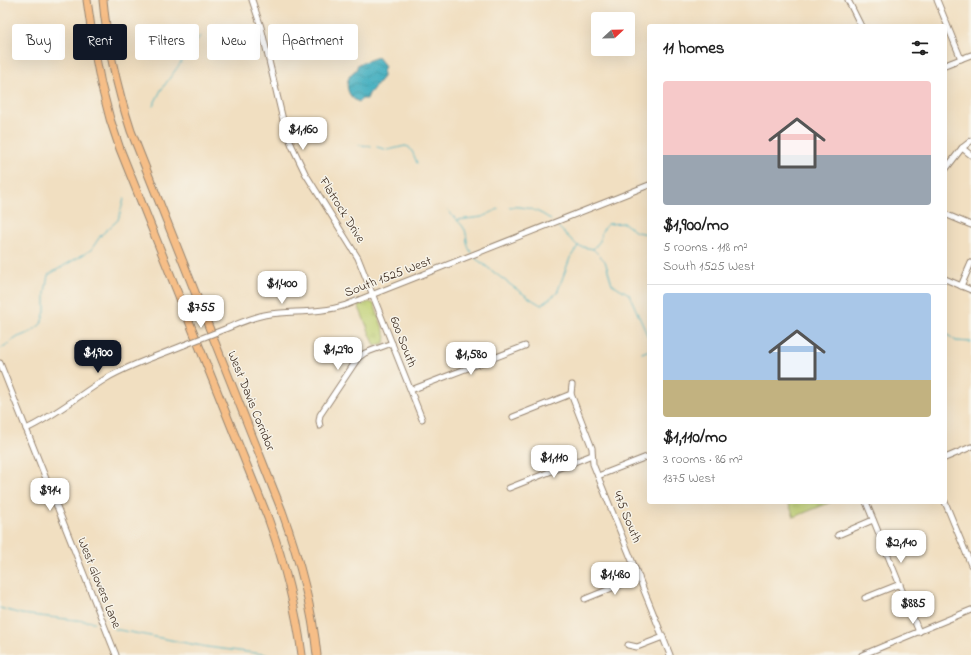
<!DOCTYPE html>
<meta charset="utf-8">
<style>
:root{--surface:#fff;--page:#f2f2f2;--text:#222;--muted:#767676;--line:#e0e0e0;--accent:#111827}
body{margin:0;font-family:"Indie Flower",sans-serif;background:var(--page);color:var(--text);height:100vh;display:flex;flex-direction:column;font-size:15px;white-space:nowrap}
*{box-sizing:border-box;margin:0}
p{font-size:13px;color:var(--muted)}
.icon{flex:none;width:22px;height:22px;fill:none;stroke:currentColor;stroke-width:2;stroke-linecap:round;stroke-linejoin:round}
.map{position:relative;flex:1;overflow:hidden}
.drawer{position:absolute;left:647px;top:24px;width:300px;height:480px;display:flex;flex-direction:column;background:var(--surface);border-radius:4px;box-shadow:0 4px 16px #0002}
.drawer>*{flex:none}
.top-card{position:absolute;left:12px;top:24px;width:380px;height:36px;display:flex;gap:8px}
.needle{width:26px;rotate:68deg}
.tools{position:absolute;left:591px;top:12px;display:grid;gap:8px}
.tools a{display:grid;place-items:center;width:44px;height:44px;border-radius:4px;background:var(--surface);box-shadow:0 4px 16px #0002;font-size:20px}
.price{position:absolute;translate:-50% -34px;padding:0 9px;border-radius:8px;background:#fff;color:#222;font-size:13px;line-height:26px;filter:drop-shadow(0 1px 2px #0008)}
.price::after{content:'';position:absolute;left:50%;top:24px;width:12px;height:9px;margin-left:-6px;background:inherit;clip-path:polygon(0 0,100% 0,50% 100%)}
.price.selected{background:var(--accent);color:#fff}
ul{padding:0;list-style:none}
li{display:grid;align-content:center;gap:8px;height:212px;padding:0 16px}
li+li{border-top:1px solid var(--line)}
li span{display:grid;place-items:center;height:124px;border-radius:4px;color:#555}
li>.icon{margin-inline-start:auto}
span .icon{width:72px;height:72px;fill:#fffc;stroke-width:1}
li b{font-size:17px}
h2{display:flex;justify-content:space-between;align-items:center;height:48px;padding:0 16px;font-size:17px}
.pill{padding:0 14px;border-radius:4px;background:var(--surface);box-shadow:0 4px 16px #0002;font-size:14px;line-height:36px}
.pill.selected{background:var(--accent);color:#fff}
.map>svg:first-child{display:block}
</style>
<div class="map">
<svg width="971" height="655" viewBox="0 0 971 655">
<defs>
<pattern id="grass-tufts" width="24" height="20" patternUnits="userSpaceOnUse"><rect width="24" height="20" fill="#bfd072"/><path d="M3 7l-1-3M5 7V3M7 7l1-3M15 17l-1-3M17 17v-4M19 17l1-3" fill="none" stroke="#a5b362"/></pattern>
<pattern id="water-waves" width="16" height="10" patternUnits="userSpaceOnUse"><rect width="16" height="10" fill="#42afc0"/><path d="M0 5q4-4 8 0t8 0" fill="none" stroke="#388f9b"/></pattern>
</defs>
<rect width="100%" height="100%" fill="#f7f3e8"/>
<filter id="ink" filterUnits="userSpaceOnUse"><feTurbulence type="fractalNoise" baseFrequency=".025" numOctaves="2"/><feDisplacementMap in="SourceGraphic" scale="8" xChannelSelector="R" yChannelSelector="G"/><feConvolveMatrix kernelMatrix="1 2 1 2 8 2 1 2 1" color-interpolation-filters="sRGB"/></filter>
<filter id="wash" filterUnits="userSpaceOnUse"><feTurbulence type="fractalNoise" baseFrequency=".012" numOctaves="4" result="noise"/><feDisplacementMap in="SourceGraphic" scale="16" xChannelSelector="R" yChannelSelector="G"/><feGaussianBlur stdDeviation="0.9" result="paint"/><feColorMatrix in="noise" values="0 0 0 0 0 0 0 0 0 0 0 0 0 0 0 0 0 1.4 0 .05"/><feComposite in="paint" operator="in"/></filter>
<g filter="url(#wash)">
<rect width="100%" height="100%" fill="#f1dfc1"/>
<g fill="url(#grass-tufts)" stroke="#7d7d48">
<polygon points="369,302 374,304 386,337 384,343 375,346 358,305"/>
<polygon points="788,502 831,502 794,517"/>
</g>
<path fill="url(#water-waves)" stroke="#3e6c6f" d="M 378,57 L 385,66 L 383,71 L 383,77 L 369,94 L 367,99 L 362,99 L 359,102 C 345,97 343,77 356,70 L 358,64 Z"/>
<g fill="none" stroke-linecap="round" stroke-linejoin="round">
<g stroke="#42afc0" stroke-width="1">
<polyline points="153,106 161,90 200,36"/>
<polyline points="359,145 371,146"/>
<polyline points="377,147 388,150 405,146 409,147 413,153 417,163"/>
<path d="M 509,207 C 523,205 541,211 551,220"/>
<path d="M 448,210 C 452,217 461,222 465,230 C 468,238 465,243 471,252"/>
<polyline points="457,220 482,217 498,209"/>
<polyline points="557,226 578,246 593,249 600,241 602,231 608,224 624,223 636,232 649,234"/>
<polyline points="593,249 605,261 612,284 629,294 649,339"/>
<path d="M 475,258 C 497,274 518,292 541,305 L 557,293 L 570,258 L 578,246"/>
<polyline points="945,333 956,341 971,342"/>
<polyline points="0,349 18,337 31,332 41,324 45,311 45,293 48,275 91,250 101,235 118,220 124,199"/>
<polyline points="642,353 649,350"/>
<polyline points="0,608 21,614 94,622"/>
<polyline points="114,629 207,647 271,655"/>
</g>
</g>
</g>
<g filter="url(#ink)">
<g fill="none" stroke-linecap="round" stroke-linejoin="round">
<g stroke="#968470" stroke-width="7">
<g id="minor">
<polyline points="252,0 261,27 283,120 292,146 305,173 358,258 422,419"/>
<polyline points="848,0 861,26"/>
<polyline points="937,0 961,59"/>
<polyline points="945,65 971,55"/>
<polyline points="962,148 971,155"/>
<polyline points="945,170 962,148 971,141"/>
<polyline points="945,214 971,225"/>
<polyline points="945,279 971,290"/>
<polyline points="961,286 971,263"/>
<path d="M 225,329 C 240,323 254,316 270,314 C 295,311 322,313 346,305 L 649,185"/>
<polyline points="0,363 116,655"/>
<polyline points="572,385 571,394 592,448 593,464 670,655"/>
<polyline points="411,390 525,346"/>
<polyline points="513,417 571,394"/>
<polyline points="320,426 319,421 320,415 358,358 365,353 392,343"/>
<path d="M 26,429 C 56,415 79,395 107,378 C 131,364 158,356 184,345"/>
<polyline points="945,458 971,447"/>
<polyline points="598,476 649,456"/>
<polyline points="509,488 592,455"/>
<polyline points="866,502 919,632"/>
<polyline points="945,502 971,565"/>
<polyline points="838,535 873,520"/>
<polyline points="865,598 900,584"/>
<polyline points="585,599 639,577"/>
<polyline points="628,645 637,647 663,637"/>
<polyline points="862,655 971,610"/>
</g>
</g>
<g stroke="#968470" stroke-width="9">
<g id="highway">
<path d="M 87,0 L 94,48 L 101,84 L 110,119 L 120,149 L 268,518 C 284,562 296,608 302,655"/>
<path d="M 103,0 C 107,45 117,88 131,131 L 282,511 C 299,558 312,605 317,655"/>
</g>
</g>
<use href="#minor" stroke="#fff" stroke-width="5"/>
<use href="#highway" stroke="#f6be87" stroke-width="7"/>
<g stroke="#968470" stroke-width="7" stroke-linecap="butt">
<polyline id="minor-bridge" points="184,345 225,329"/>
</g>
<use href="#minor-bridge" stroke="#fff" stroke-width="5"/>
</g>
</g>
<g text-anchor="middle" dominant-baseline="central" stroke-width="3" stroke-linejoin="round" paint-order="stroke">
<g font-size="13" fill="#3b2a1e" stroke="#f7f3e8">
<text transform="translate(342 210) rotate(58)">Flatrock Drive</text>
<text transform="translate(388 277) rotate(-21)">South 1525 West</text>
<text transform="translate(403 342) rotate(69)">600 South</text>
<text transform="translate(251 401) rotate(68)">West Davis Corridor</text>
<text transform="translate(627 517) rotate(68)">475 South</text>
<text transform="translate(99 583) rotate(68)">West Glovers Lane</text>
</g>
</g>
</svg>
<div class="tools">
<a><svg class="needle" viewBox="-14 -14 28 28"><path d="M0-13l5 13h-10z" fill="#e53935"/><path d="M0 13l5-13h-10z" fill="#767676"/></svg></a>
</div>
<b class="price" style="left:303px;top:151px">$1,160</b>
<b class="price" style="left:282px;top:305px">$1,400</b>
<b class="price" style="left:201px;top:329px">$755</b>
<b class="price" style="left:338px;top:371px">$1,290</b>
<b class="price selected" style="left:98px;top:374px">$1,900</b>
<b class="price" style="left:471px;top:376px">$1,580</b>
<b class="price" style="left:554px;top:479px">$1,110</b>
<b class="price" style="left:50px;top:512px">$914</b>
<b class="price" style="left:901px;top:564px">$2,140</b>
<b class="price" style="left:615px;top:596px">$1,480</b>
<b class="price" style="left:913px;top:625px">$885</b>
<div class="top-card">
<a class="pill">Buy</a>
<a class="pill selected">Rent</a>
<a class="pill">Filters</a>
<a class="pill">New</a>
<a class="pill">Apartment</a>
</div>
<section class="drawer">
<h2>11 homes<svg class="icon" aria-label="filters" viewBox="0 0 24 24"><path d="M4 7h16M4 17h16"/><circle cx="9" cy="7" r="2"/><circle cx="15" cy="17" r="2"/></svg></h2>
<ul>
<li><span style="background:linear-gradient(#f6c9c9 60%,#9aa5b1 0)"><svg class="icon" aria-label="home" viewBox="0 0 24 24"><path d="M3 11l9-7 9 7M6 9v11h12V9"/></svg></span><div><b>$1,900/mo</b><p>5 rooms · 118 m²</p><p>South 1525 West</p></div></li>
<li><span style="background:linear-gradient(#a9c7e8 70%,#c2b280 0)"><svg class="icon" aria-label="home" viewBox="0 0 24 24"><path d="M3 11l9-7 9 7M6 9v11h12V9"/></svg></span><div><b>$1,110/mo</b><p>3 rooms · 86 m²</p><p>1375 West</p></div></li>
</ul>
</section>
</div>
